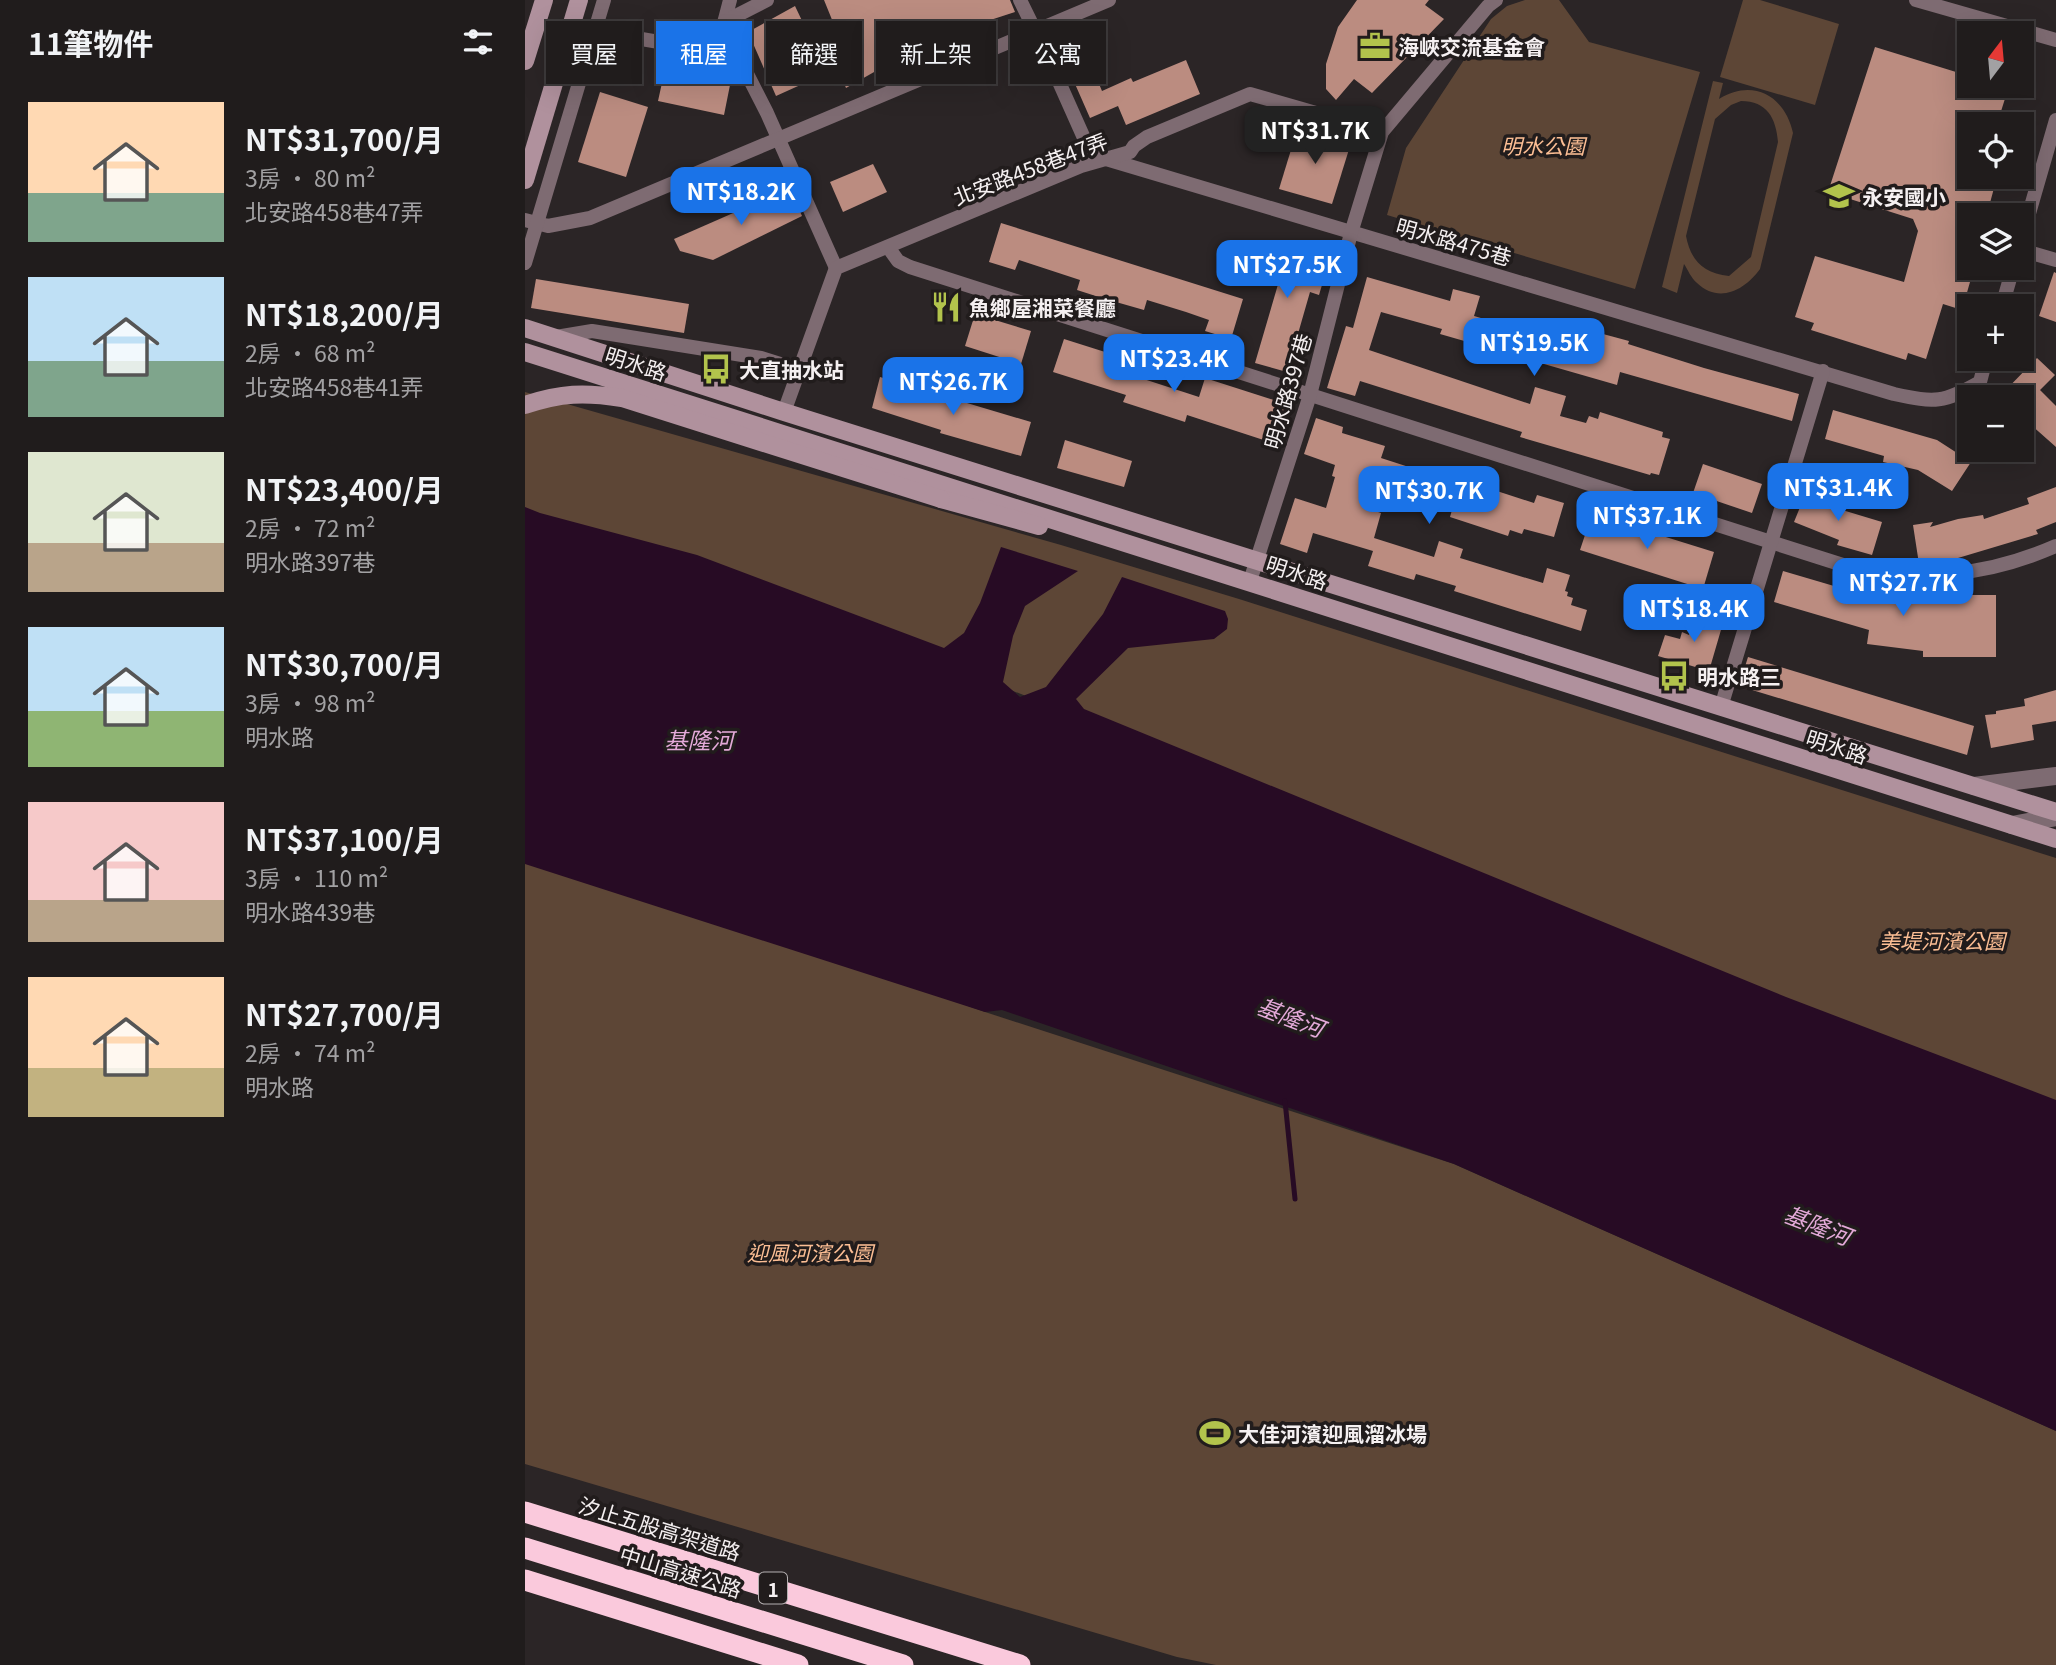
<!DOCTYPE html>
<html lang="zh-TW">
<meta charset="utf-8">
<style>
:root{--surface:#201c1c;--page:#2d2929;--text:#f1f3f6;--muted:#a2a1a3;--line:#3d3a3b;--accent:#1a73e8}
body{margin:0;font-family:Georgia,"Noto Sans TC",serif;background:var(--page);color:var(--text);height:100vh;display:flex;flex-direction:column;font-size:26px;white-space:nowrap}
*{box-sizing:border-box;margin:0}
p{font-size:23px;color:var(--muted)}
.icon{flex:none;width:38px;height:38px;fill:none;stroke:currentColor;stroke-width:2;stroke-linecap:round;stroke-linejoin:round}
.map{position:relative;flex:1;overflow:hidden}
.side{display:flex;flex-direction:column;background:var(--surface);width:525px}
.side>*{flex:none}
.hud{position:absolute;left:21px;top:21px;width:665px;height:63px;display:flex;gap:14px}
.needle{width:46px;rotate:16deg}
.tools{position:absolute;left:1432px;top:21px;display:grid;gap:14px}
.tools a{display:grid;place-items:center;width:77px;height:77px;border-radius:0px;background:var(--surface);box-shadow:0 7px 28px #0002,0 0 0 2px var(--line);font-size:35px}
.price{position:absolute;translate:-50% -60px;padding:0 16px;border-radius:14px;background:var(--accent);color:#fff;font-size:23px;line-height:46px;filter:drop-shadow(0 2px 4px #0008)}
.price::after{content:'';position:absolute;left:50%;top:42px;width:21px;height:16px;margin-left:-10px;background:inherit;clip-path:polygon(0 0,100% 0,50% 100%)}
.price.active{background:#222;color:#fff}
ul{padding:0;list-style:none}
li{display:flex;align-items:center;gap:21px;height:175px;padding:0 28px}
li span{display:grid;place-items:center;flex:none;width:196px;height:140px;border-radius:0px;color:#555}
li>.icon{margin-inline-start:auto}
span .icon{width:84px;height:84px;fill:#fffc;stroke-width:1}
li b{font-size:30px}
h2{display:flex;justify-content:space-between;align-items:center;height:84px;padding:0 28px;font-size:30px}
.tag{padding:0 24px;border-radius:0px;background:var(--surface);box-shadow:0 7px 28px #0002,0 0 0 2px var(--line);font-size:24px;line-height:63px}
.tag.active{background:var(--accent);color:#fff}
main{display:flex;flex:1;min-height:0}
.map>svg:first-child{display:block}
</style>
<main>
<section class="side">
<h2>11筆物件<svg class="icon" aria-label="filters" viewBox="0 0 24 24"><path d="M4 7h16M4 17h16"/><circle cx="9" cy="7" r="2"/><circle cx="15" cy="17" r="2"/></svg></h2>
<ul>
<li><span style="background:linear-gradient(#ffd9b3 65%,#7fa58c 0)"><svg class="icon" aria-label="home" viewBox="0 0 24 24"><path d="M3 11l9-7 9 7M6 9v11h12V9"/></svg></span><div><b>NT$31,700/月</b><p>3房 · 80 m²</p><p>北安路458巷47弄</p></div></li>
<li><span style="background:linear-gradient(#bfe0f5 60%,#7fa58c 0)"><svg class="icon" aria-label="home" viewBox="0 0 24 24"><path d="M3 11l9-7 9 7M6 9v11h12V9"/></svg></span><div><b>NT$18,200/月</b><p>2房 · 68 m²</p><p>北安路458巷41弄</p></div></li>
<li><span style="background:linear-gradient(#dfe7d0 65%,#b9a48a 0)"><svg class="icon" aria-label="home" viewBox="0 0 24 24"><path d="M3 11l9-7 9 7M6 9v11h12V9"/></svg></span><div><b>NT$23,400/月</b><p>2房 · 72 m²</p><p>明水路397巷</p></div></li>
<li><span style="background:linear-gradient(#bfe0f5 60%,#8fb573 0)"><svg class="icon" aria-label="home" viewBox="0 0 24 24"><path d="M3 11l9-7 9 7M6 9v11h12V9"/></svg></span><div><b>NT$30,700/月</b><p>3房 · 98 m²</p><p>明水路</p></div></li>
<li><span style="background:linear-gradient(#f6c9c9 70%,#b9a48a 0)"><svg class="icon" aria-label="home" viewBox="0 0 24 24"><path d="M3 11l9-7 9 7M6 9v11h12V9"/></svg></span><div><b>NT$37,100/月</b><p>3房 · 110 m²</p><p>明水路439巷</p></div></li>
<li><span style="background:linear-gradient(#ffd9b3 65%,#c2b280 0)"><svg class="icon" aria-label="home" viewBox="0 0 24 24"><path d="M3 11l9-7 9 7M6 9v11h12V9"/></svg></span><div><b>NT$27,700/月</b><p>2房 · 74 m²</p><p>明水路</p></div></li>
</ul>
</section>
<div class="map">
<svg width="1531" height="1665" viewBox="0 0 1531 1665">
<rect width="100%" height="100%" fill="#2b2526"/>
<g fill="#5d4636" fill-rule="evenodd">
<polygon points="1000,0 1034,0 1064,42 1175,72 1110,289 862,215 881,148 966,19 982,6"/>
<polygon points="1218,0 1235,0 1314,24 1290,105 1195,77"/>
<path d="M 1188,81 L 1198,83 L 1194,99 C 1228,78 1260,96 1268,133 L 1235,269 C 1220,290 1194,304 1172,283 C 1166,278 1163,270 1159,264 L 1152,293 L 1137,287 ZM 1216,101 C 1242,101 1251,118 1253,142 L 1226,257 L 1204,276 C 1178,273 1166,261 1161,236 L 1190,119 L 1206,105 Z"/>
<polygon points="0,392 536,545 714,599 1531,858 1531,1107 378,647 0,517"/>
<polygon points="0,849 460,1012 929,1164 1531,1431 1531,1665 691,1665 652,1657 0,1464"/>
</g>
<polygon fill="#270b24" points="0,507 15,513 172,555 419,648 439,633 455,603 476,547 553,571 500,606 488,636 478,682 495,697 521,687 578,614 597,577 700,611 703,619 702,629 689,639 603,648 551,699 559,709 1261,997 1531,1100 1531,1431 929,1164 477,1010 460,1012 0,864"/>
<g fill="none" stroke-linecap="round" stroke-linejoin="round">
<polyline stroke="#270b24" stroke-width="5" points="760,1101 770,1199"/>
</g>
<g fill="#bb8c80">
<polygon points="299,0 485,0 490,12 407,39 321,88 313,68 251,96 223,32 270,6 290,48 314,37"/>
<polygon points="832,0 904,0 900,5 919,19 847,93 829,79 811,100 801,89 801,64 813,27"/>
<polygon points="1350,47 1444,76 1444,86 1484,86 1472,124 1444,124 1444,177 1472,177 1462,214 1444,209 1444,268 1449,268 1437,310 1418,304 1401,359 1383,353 1381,360 1286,330 1289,323 1270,317 1290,256 1379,282 1393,231 1388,219 1303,192"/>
<polygon points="165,57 203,65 208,70 199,115 133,101 142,60 163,65"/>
<polygon points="564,60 577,91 606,78 608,82 661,60 675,94 601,125 593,106 565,118 543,68"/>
<polygon points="75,92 123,107 101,177 53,162"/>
<polygon points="773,127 826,143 807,204 754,189"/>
<polygon points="348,164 362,192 318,212 305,182"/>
<polygon points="265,188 277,216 188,260 155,251 149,239"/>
<polygon points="476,223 718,299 706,339 680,331 684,320 661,312 622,300 619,310 577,298 552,290 555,280 494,260 490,270 464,262"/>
<polygon points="737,243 784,258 786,249 806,255 794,295 785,292 762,372 730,363 754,281 728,273"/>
<polygon points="1529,272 1531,273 1531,322 1514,316"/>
<polygon points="842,277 925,301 928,289 955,296 949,316 1056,347 1073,352 1078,334 1104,341 1103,344 1179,368 1274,394 1267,421 1095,372 1092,385 915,334 917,329 856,312 844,350 1005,404 1010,387 1041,396 1035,416 1061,423 1064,416 1073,419 1075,412 1138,432 1137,437 1145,439 1134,475 1126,473 1125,475 995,437 997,432 835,381 830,396 802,388 821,326 828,328"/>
<polygon points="11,279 164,304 159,333 6,308"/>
<polygon points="450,314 506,331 496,364 440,346"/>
<polygon points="539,339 599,358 594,371 674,397 680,378 761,404 748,443 662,415 660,422 598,402 601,395 528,372"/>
<polygon points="1512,358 1530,375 1515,390 1531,406 1531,447 1496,416 1496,397 1474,397"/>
<polygon points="355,377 506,422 496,456 415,433 416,430 347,408"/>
<polygon points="1308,410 1412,440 1446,462 1427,491 1393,470 1358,462 1359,456 1300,439"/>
<polygon points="791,418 818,427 817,433 860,446 856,458 921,479 931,482 932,478 1009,503 1012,495 1039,503 1029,537 999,529 997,534 985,530 983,536 925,517 927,510 913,506 914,501 850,480 841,508 856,513 849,538 909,557 914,541 938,549 935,558 1018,583 1022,568 1045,575 1040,591 1043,592 1042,596 1048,598 1046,605 1062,610 1056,631 929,591 931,586 891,574 889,580 843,566 848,551 788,533 782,553 755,544 770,498 801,508 810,477 807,476 810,465 779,454"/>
<polygon points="540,440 607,461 599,487 532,468"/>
<polygon points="1178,464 1237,484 1227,513 1168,493"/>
<polygon points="1531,487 1531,522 1511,530 1513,534 1423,561 1394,564 1388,525 1408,522 1405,527 1433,519 1458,515 1459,519 1504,504 1502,498"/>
<polygon points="1282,490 1317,503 1314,509 1357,522 1347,555 1312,545 1314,540 1269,522"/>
<polygon points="1067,514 1189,552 1178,589 1055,550"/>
<polygon points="1258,571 1343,596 1397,603 1397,595 1471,595 1471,657 1398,657 1398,651 1342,644 1344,630 1249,602"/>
<polygon points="1171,615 1198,623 1184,671 1133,656 1140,635 1155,639 1157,632 1164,635"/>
<polygon points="1223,657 1449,726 1442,755 1214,686"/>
<polygon points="1531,690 1531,721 1507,725 1509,740 1466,748 1460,715 1471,714 1471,711 1500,706 1499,699"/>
</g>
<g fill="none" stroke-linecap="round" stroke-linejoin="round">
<g stroke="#7e6b72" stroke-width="14">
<polyline points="205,0 193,46 217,64 242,113 311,268"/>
<path d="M 495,0 L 522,55 L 563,147 L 581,159 L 1369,394 C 1411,403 1418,403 1455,382 L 1461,359"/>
<polyline points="1391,0 1531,40"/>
<polyline points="199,22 242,0"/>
<polyline points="70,31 163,47 193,46"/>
<polyline points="0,220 23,226 65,218 584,0"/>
<polyline points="1496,241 1531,120"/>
<path d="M 363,247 L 373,261 L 385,267 L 1321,566 C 1402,579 1455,579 1531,546"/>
<polyline points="1496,250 1531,260"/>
<polyline points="0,263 79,0"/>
<polyline points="1477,306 1488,268"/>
<polyline points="31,337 67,331 236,358 274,370"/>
<polyline points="259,412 311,268 556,166 605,152 609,146 622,137 725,94 857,132"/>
<polyline points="725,581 785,395 826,233 857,132 963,6 971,0"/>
<polyline points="1196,707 1298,371"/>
</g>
<g stroke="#7e6b72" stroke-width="18">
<polyline points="1449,786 1531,776"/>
<polyline points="1487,825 1531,817"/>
</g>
<g stroke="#b0919d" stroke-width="18">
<polyline points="0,61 19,0"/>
<polyline points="0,180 54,0"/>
<polyline points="0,328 259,412 1531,812"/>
<polyline points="0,352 1531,839"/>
<polyline points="416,499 514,526"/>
</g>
<g stroke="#fac9dc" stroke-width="21">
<polyline points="0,1512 495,1665"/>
<polyline points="0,1548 378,1665"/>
<polyline points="0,1580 273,1665"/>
</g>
<path stroke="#b0919d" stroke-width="18" d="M 0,405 C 36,393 59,392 97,398 L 416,499"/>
</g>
<defs>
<g id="office-bare" transform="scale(2.415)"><path d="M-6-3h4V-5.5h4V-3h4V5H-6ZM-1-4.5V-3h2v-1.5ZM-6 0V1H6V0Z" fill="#b2c34c" stroke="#211c1c" stroke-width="2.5" paint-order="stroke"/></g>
<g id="school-bare" transform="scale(2.415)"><path d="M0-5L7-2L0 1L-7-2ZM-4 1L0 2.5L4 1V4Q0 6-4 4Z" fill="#b2c34c" stroke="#211c1c" stroke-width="2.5" paint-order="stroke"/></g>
<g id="restaurant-bare" transform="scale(2.415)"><path d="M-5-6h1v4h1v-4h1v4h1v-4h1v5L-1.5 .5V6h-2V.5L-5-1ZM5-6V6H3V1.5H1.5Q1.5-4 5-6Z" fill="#b2c34c" stroke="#211c1c" stroke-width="2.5" paint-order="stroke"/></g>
<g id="bus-bare" transform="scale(2.415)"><path d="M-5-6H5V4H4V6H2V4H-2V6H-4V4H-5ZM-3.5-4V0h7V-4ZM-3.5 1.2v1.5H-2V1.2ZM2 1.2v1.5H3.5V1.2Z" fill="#b2c34c" stroke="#211c1c" stroke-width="2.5" paint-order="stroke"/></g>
<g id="stadium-bare" transform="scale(2.415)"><path d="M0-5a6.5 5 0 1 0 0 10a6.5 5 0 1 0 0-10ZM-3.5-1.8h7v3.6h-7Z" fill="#b2c34c" stroke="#211c1c" stroke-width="2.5" paint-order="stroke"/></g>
</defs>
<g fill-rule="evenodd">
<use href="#office-bare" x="850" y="46"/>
<use href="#school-bare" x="1314" y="196"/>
<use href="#restaurant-bare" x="421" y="307"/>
<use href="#bus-bare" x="191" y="369"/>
<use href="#bus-bare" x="1149" y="676"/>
<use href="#stadium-bare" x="690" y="1433"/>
</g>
<g text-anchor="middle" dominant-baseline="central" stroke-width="7" stroke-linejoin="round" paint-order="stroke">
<rect fill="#211c1c" stroke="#b5b0b1" stroke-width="2" x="234" y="1572.5" width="28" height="31" rx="5"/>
<g font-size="19" font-weight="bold" fill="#f5f0f1">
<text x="248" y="1588">1</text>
</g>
<g font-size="21" font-weight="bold" fill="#f5f0f1" stroke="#211c1c" text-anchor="start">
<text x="873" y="46">海峽交流基金會</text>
<text x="1337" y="196">永安國小</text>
<text x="444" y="307">魚鄉屋湘菜餐廳</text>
<text x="214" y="369">大直抽水站</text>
<text x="1172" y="676">明水路三</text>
<text x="713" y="1433">大佳河濱迎風溜冰場</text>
</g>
<g font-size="21" font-style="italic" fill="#fcbe94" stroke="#211c1c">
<text x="1018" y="145">明水公園</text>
<text x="1417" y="940">美堤河濱公園</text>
<text x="285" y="1252">迎風河濱公園</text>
</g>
<g font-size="21" fill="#f5f0f1" stroke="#211c1c">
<text transform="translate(505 168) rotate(-21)">北安路458巷47弄</text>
<text transform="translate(929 241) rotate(16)">明水路475巷</text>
<text transform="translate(111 363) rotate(18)">明水路</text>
<text transform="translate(762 391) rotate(-74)">明水路397巷</text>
<text transform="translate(772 572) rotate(18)">明水路</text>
<text transform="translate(1312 746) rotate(18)">明水路</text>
<text transform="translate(135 1528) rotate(17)">汐止五股高架道路</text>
<text transform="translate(156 1571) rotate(17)">中山高速公路</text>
</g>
<g font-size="23" font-style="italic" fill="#e3a9d8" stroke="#211c1c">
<text x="174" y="739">基隆河</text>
<text transform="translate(766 1016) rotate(21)">基隆河</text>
<text transform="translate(1293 1224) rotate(21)">基隆河</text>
</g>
</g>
</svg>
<div class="tools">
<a><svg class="needle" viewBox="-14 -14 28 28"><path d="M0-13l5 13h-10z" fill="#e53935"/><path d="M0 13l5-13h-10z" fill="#a2a1a3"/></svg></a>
<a><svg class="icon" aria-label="locate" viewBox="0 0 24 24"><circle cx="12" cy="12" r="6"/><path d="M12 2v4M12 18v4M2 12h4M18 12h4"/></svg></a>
<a><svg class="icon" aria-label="layers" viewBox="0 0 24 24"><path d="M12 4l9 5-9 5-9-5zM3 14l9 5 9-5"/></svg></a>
<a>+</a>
<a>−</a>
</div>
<b class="price active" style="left:790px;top:166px">NT$31.7K</b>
<b class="price" style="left:216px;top:227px">NT$18.2K</b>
<b class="price" style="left:762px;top:300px">NT$27.5K</b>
<b class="price" style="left:1009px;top:378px">NT$19.5K</b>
<b class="price" style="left:649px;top:394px">NT$23.4K</b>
<b class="price" style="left:428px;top:417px">NT$26.7K</b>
<b class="price" style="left:1313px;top:523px">NT$31.4K</b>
<b class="price" style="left:904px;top:526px">NT$30.7K</b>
<b class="price" style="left:1122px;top:551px">NT$37.1K</b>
<b class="price" style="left:1378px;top:618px">NT$27.7K</b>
<b class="price" style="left:1169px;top:644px">NT$18.4K</b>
<div class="hud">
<a class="tag">買屋</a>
<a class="tag active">租屋</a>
<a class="tag">篩選</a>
<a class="tag">新上架</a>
<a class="tag">公寓</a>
</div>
</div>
</main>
